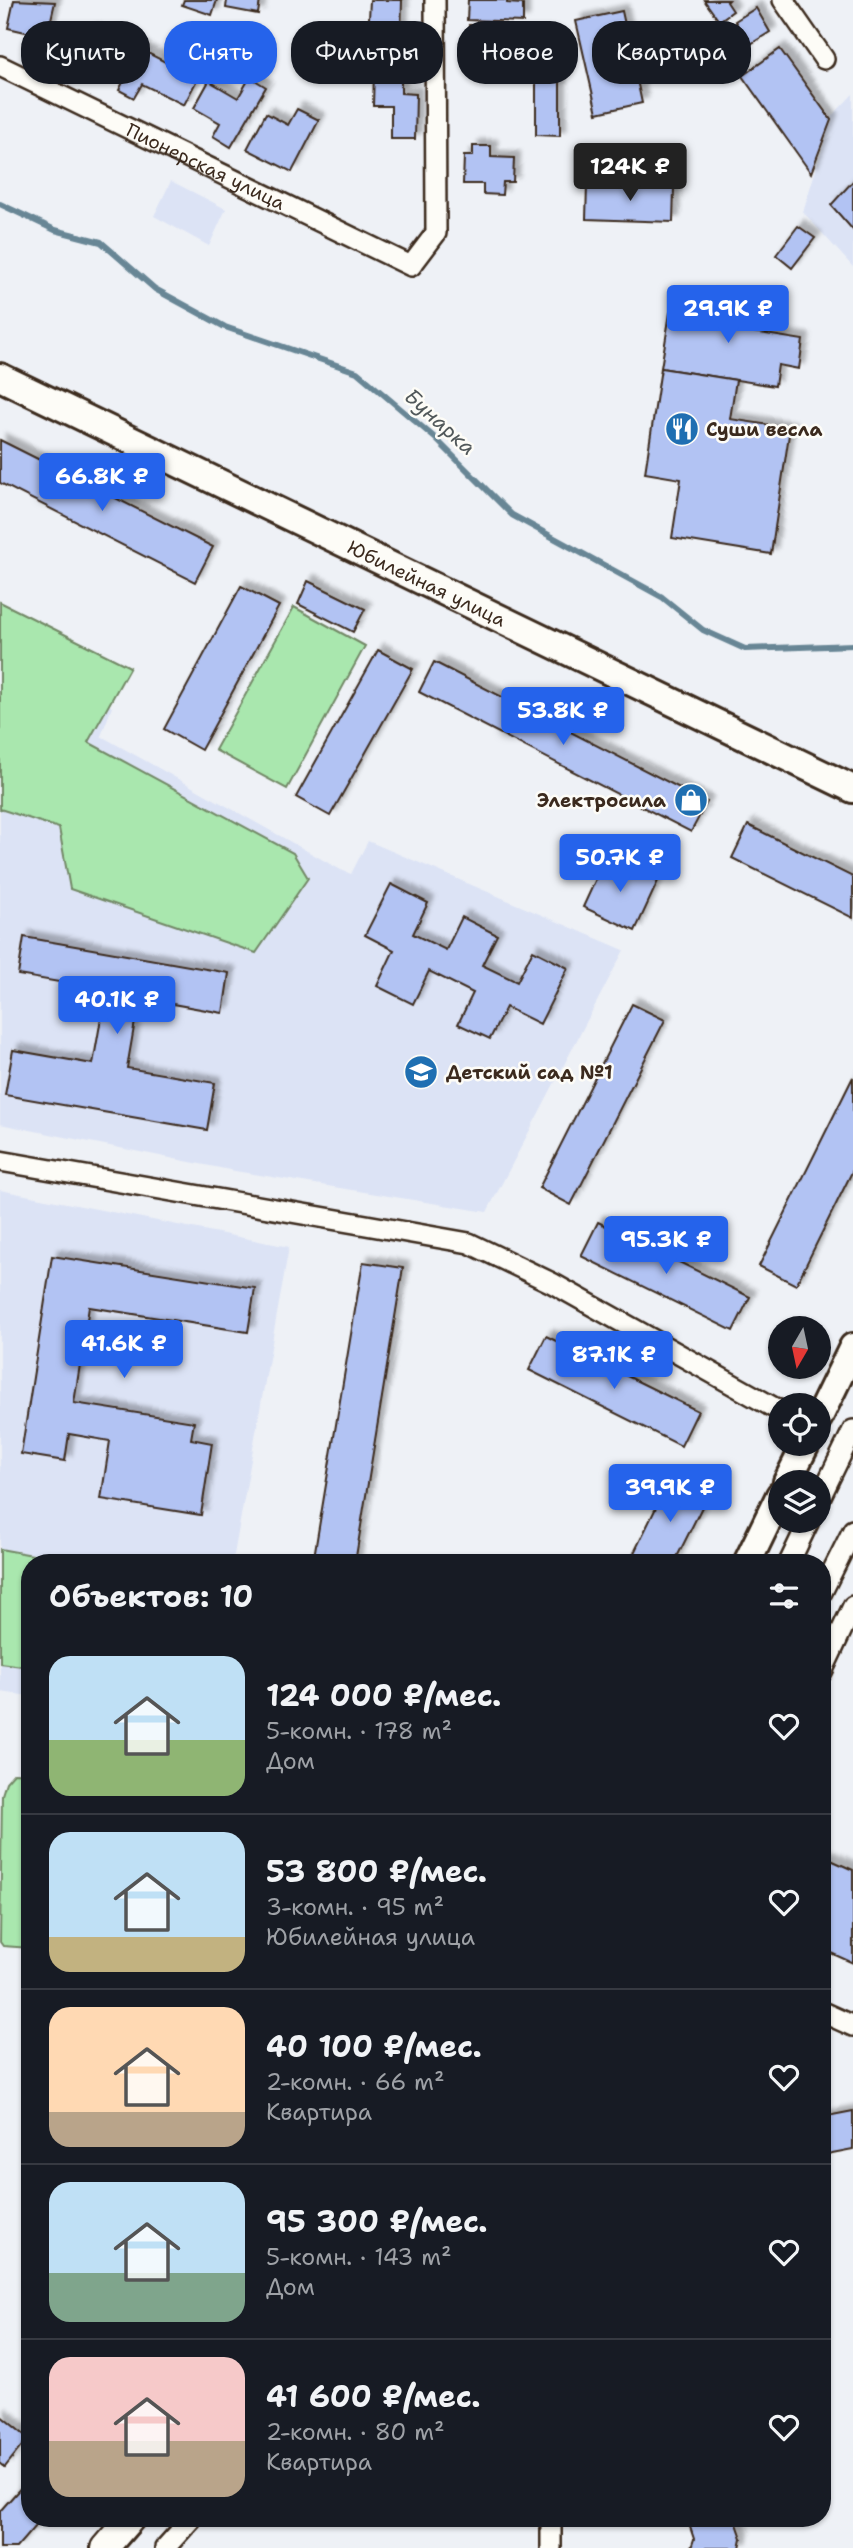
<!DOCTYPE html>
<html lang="ru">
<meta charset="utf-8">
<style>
:root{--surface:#171b24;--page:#242831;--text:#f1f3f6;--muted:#9ea1a6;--line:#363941;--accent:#2563eb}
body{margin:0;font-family:"Shantell Sans",sans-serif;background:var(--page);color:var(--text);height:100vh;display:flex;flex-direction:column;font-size:26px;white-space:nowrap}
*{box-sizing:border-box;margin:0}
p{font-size:23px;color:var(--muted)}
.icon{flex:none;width:38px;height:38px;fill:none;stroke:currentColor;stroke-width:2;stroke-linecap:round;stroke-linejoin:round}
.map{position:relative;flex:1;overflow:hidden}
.details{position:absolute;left:21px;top:1554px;width:810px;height:973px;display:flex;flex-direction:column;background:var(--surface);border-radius:28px;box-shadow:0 2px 5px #0004}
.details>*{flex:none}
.top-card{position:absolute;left:21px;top:21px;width:812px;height:63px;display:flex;gap:14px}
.needle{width:46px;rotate:189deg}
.tools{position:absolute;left:768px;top:1316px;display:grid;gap:14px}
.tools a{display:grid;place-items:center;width:63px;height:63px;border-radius:50%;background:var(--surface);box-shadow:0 2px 5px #0004;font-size:35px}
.price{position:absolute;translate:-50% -60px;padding:0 16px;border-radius:7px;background:var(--accent);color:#fff;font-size:23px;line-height:46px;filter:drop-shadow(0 2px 4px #0008)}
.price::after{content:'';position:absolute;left:50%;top:42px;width:21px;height:16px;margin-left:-10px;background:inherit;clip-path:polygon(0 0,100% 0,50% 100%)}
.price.current{background:#222;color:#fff}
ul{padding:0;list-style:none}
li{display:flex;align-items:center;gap:21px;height:175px;padding:0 28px}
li+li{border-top:2px solid var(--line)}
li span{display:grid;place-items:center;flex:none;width:196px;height:140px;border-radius:21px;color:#555}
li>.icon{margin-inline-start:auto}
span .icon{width:84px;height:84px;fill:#fffc;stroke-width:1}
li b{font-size:30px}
h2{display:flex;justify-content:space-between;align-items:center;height:84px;padding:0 28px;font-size:30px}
.chip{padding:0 24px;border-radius:28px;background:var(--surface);box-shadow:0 2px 5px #0004;font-size:24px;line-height:63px}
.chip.current{background:var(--accent);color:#fff}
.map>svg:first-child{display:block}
</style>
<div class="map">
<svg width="853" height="2548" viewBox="0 0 853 2548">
<defs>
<filter id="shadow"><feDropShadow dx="6" dy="-6" stdDeviation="2" flood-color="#0004"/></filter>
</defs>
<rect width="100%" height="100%" fill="#eef1f6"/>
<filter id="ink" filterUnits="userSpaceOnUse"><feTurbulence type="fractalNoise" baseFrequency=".0143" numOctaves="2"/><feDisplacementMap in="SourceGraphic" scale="14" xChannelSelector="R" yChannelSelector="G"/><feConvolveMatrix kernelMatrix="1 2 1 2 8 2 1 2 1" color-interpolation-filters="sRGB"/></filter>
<g filter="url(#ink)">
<g fill="#dce3f5">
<polygon points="853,94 853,267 803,212 832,116"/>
<polygon points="171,181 226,209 209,246 154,216"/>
<polygon points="0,651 112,707 101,736 341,870 351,874 368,841 624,950 487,1212 235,1171 0,1124"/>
<polygon points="0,1190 289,1247 234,1555 227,1563 30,1563 30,1696 0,1692"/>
</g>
<g fill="#a9e7ae" stroke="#728866" stroke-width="2">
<polygon points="0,602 130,667 88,742 293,853 308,878 256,953 70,889 59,828 0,809"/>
<polygon points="294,607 365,646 287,789 215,750"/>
<polygon points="0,1549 76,1563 30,1563 30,1667 0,1663"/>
<polygon points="14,1773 30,1774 30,1948 3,1946 0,1942 2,1795 6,1782"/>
</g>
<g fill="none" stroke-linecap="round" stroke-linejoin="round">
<polyline stroke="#678695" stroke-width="6" points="0,204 55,230 101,242 155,289 225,327 357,372 435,438 512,515 662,597 703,630 745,649 853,645"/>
</g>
<g fill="#b2c3f3" stroke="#3b2a1e" stroke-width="2" filter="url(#shadow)">
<polygon points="14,0 55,2 47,37 8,28"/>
<polygon points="184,0 217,0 212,15 182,5"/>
<polygon points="227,0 269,0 260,0 258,14 226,8"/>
<polygon points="370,0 402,0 401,39 368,38"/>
<polygon points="468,0 507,0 507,3 523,4 523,22 467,20"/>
<polygon points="704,0 729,0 727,2 733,11 719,21"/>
<polygon points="756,8 770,32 749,45 735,21"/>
<polygon points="622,11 642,103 597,113 576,21"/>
<polygon points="469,25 492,25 492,41 513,41 513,70 470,71"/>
<polygon points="91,30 132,51 121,73 80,52"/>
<polygon points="187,39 212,51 184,105 142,84 134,98 119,90 140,49 173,66"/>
<polygon points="780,49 831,120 811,173 742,76"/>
<polygon points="374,71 401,72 401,93 416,94 415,139 391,139 391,106 373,106"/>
<polygon points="250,77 266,87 231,147 213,136 220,123 194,108 209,81 238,98"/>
<polygon points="536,82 560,82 560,136 536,135"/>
<polygon points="297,109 319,120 292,172 247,149 266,113 288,125"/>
<polygon points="473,146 491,146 491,157 514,158 513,182 503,182 502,195 483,194 483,184 463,184 464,156 473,156"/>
<polygon points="853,181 853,230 831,205"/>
<polygon points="587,185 674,188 673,222 586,219"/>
<polygon points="798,226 815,238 792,268 776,255"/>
<polygon points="708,297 758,305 753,332 803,340 799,369 778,365 775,386 661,368 670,313 704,318"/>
<polygon points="661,368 736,380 730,419 790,428 771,554 672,538 681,479 645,473"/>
<polygon points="0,440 213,547 195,582 0,483"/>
<polygon points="308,581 365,609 353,632 298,604"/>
<polygon points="241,586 279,606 201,750 164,729"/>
<polygon points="378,650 413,669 330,816 296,797"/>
<polygon points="434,662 707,802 691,832 419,692"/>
<polygon points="748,825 853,877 853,918 732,858"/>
<polygon points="606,857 658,881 635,931 583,907"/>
<polygon points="391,884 428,903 413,934 446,950 462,917 497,935 482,965 517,982 533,950 568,968 540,1024 506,1007 490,1039 458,1024 473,993 429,971 413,1004 377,986 394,950 365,935"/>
<polygon points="24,937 229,973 223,1013 139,998 127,1068 215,1083 207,1130 5,1095 13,1050 93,1064 106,990 18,975"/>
<polygon points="632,1004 665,1020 571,1205 539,1188"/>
<polygon points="853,1077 853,1170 796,1285 759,1266"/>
<polygon points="598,1222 750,1297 733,1331 581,1256"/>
<polygon points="52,1256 255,1288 248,1332 89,1307 74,1403 194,1422 191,1439 212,1443 201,1515 101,1499 110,1441 69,1434 65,1461 21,1454"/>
<polygon points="363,1262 403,1268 355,1563 313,1563"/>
<polygon points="546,1336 698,1411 681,1446 529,1370"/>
<polygon points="671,1477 708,1495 674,1563 629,1563"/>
<polygon points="822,1856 853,1870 853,1963 822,1949"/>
<polygon points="853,2111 853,2149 822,2155 822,2117"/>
<polygon points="0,2415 28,2438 5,2467 0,2463"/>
<polygon points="25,2483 30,2488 30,2518 42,2518 16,2548 0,2548 0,2511"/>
<polygon points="687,2518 735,2518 742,2538 740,2548 691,2548 694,2539"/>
</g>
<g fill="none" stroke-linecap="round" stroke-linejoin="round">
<g stroke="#3b2a1e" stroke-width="24">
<g id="street">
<polyline points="783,0 824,59"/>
<path id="s1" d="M 0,66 L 411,266 L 436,233 L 435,0"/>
<polyline points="0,1161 469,1243 552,1283 780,1411"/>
<polyline points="819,1500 853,1430"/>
<polyline points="789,1563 809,1521"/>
<polyline points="822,1592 853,1530"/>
<polyline points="822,1672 853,1606"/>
<polyline points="822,2012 853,2026"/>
<polyline points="551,2518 551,2548"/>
<polyline points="165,2548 192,2518"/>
</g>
</g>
<g stroke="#3b2a1e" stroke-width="32">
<g id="secondary">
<path id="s2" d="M 0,377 L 853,789"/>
<polyline points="819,1417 853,1347"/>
<polyline points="787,1482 806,1444"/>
<polyline points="747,1563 780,1495"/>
<polyline points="105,2548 131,2518"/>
</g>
</g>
<use href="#street" stroke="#fdfcf7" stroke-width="19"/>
<use href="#secondary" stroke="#fdfcf7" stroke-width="26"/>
</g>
</g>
<defs>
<g id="restaurant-disc" transform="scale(1.75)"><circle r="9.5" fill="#1f6fb2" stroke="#fdfcf7"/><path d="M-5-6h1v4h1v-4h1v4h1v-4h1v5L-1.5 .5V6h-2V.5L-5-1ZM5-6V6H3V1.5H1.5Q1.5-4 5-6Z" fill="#fff"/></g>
<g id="shop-disc" transform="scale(1.75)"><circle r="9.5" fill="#1f6fb2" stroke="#fdfcf7"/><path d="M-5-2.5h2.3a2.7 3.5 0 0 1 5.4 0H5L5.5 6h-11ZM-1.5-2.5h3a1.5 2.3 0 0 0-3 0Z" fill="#fff"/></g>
<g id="school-disc" transform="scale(1.75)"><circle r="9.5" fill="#1f6fb2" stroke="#fdfcf7"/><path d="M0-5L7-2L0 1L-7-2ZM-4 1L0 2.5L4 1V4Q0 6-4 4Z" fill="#fff"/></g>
</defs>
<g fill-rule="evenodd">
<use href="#restaurant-disc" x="682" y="429"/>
<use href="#shop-disc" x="691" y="800"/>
<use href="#school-disc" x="421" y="1072"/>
</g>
<g text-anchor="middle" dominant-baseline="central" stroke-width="5" stroke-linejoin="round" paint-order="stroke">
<g font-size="19" fill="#3b2a1e" stroke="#fdfcf7">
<text stroke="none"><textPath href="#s1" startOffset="229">Пионерская улица</textPath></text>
<text stroke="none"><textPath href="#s2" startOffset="474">Юбилейная улица</textPath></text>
</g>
<g font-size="19" font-weight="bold" fill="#3b2a1e" stroke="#fdfcf7" text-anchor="start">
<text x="706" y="429">Суши весла</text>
<text x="666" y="800" text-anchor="end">Электросила</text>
<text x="446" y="1072">Детский сад №1</text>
</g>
<g font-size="21" font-style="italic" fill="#51585a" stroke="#fdfcf7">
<text transform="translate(440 422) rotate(42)">Бунарка</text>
</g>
</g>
</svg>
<div class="tools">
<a><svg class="needle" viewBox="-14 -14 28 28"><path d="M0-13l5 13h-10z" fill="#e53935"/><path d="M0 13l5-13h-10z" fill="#9ea1a6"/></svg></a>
<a><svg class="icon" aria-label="locate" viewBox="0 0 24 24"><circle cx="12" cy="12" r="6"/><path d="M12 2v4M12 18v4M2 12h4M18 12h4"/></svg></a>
<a><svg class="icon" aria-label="layers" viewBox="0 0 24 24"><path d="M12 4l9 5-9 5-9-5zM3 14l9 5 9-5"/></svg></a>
</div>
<b class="price current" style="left:630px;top:203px">124K ₽</b>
<b class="price" style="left:728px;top:345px">29.9K ₽</b>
<b class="price" style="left:102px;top:513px">66.8K ₽</b>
<b class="price" style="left:563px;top:747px">53.8K ₽</b>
<b class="price" style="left:620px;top:894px">50.7K ₽</b>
<b class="price" style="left:117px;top:1036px">40.1K ₽</b>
<b class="price" style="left:666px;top:1276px">95.3K ₽</b>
<b class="price" style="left:124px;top:1380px">41.6K ₽</b>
<b class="price" style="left:614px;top:1391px">87.1K ₽</b>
<b class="price" style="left:670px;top:1524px">39.9K ₽</b>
<div class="top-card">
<a class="chip">Купить</a>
<a class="chip current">Снять</a>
<a class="chip">Фильтры</a>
<a class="chip">Новое</a>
<a class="chip">Квартира</a>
</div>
<section class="details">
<h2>Объектов: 10<svg class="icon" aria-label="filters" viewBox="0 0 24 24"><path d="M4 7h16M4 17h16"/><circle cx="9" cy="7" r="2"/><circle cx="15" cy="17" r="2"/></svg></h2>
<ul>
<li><span style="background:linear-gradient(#bfe0f5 60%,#8fb573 0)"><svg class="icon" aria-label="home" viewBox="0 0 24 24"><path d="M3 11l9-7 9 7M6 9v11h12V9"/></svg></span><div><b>124 000 ₽/мес.</b><p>5-комн. · 178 m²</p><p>Дом</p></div><svg class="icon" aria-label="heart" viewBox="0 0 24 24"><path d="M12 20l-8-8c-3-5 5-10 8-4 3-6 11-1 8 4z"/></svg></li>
<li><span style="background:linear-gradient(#bfe0f5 75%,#c2b280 0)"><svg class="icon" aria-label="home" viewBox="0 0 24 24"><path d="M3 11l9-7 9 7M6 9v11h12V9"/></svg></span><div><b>53 800 ₽/мес.</b><p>3-комн. · 95 m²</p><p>Юбилейная улица</p></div><svg class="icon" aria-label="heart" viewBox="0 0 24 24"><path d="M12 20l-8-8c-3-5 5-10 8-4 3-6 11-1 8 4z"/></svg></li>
<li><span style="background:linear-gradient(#ffd9b3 75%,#b9a48a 0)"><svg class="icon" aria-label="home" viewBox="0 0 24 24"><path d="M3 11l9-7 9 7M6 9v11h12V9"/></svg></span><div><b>40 100 ₽/мес.</b><p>2-комн. · 66 m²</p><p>Квартира</p></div><svg class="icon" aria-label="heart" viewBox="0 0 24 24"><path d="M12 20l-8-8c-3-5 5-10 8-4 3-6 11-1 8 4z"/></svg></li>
<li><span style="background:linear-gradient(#bfe0f5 65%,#7fa58c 0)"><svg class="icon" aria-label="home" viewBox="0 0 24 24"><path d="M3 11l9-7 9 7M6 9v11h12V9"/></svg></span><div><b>95 300 ₽/мес.</b><p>5-комн. · 143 m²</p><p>Дом</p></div><svg class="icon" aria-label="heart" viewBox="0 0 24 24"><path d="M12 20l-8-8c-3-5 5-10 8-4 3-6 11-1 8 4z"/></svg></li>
<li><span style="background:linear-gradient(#f6c9c9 60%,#b9a48a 0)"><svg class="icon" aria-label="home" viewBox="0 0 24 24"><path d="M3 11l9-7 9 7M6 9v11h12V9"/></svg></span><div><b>41 600 ₽/мес.</b><p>2-комн. · 80 m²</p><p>Квартира</p></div><svg class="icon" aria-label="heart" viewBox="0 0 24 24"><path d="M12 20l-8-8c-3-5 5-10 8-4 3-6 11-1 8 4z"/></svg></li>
</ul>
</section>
</div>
